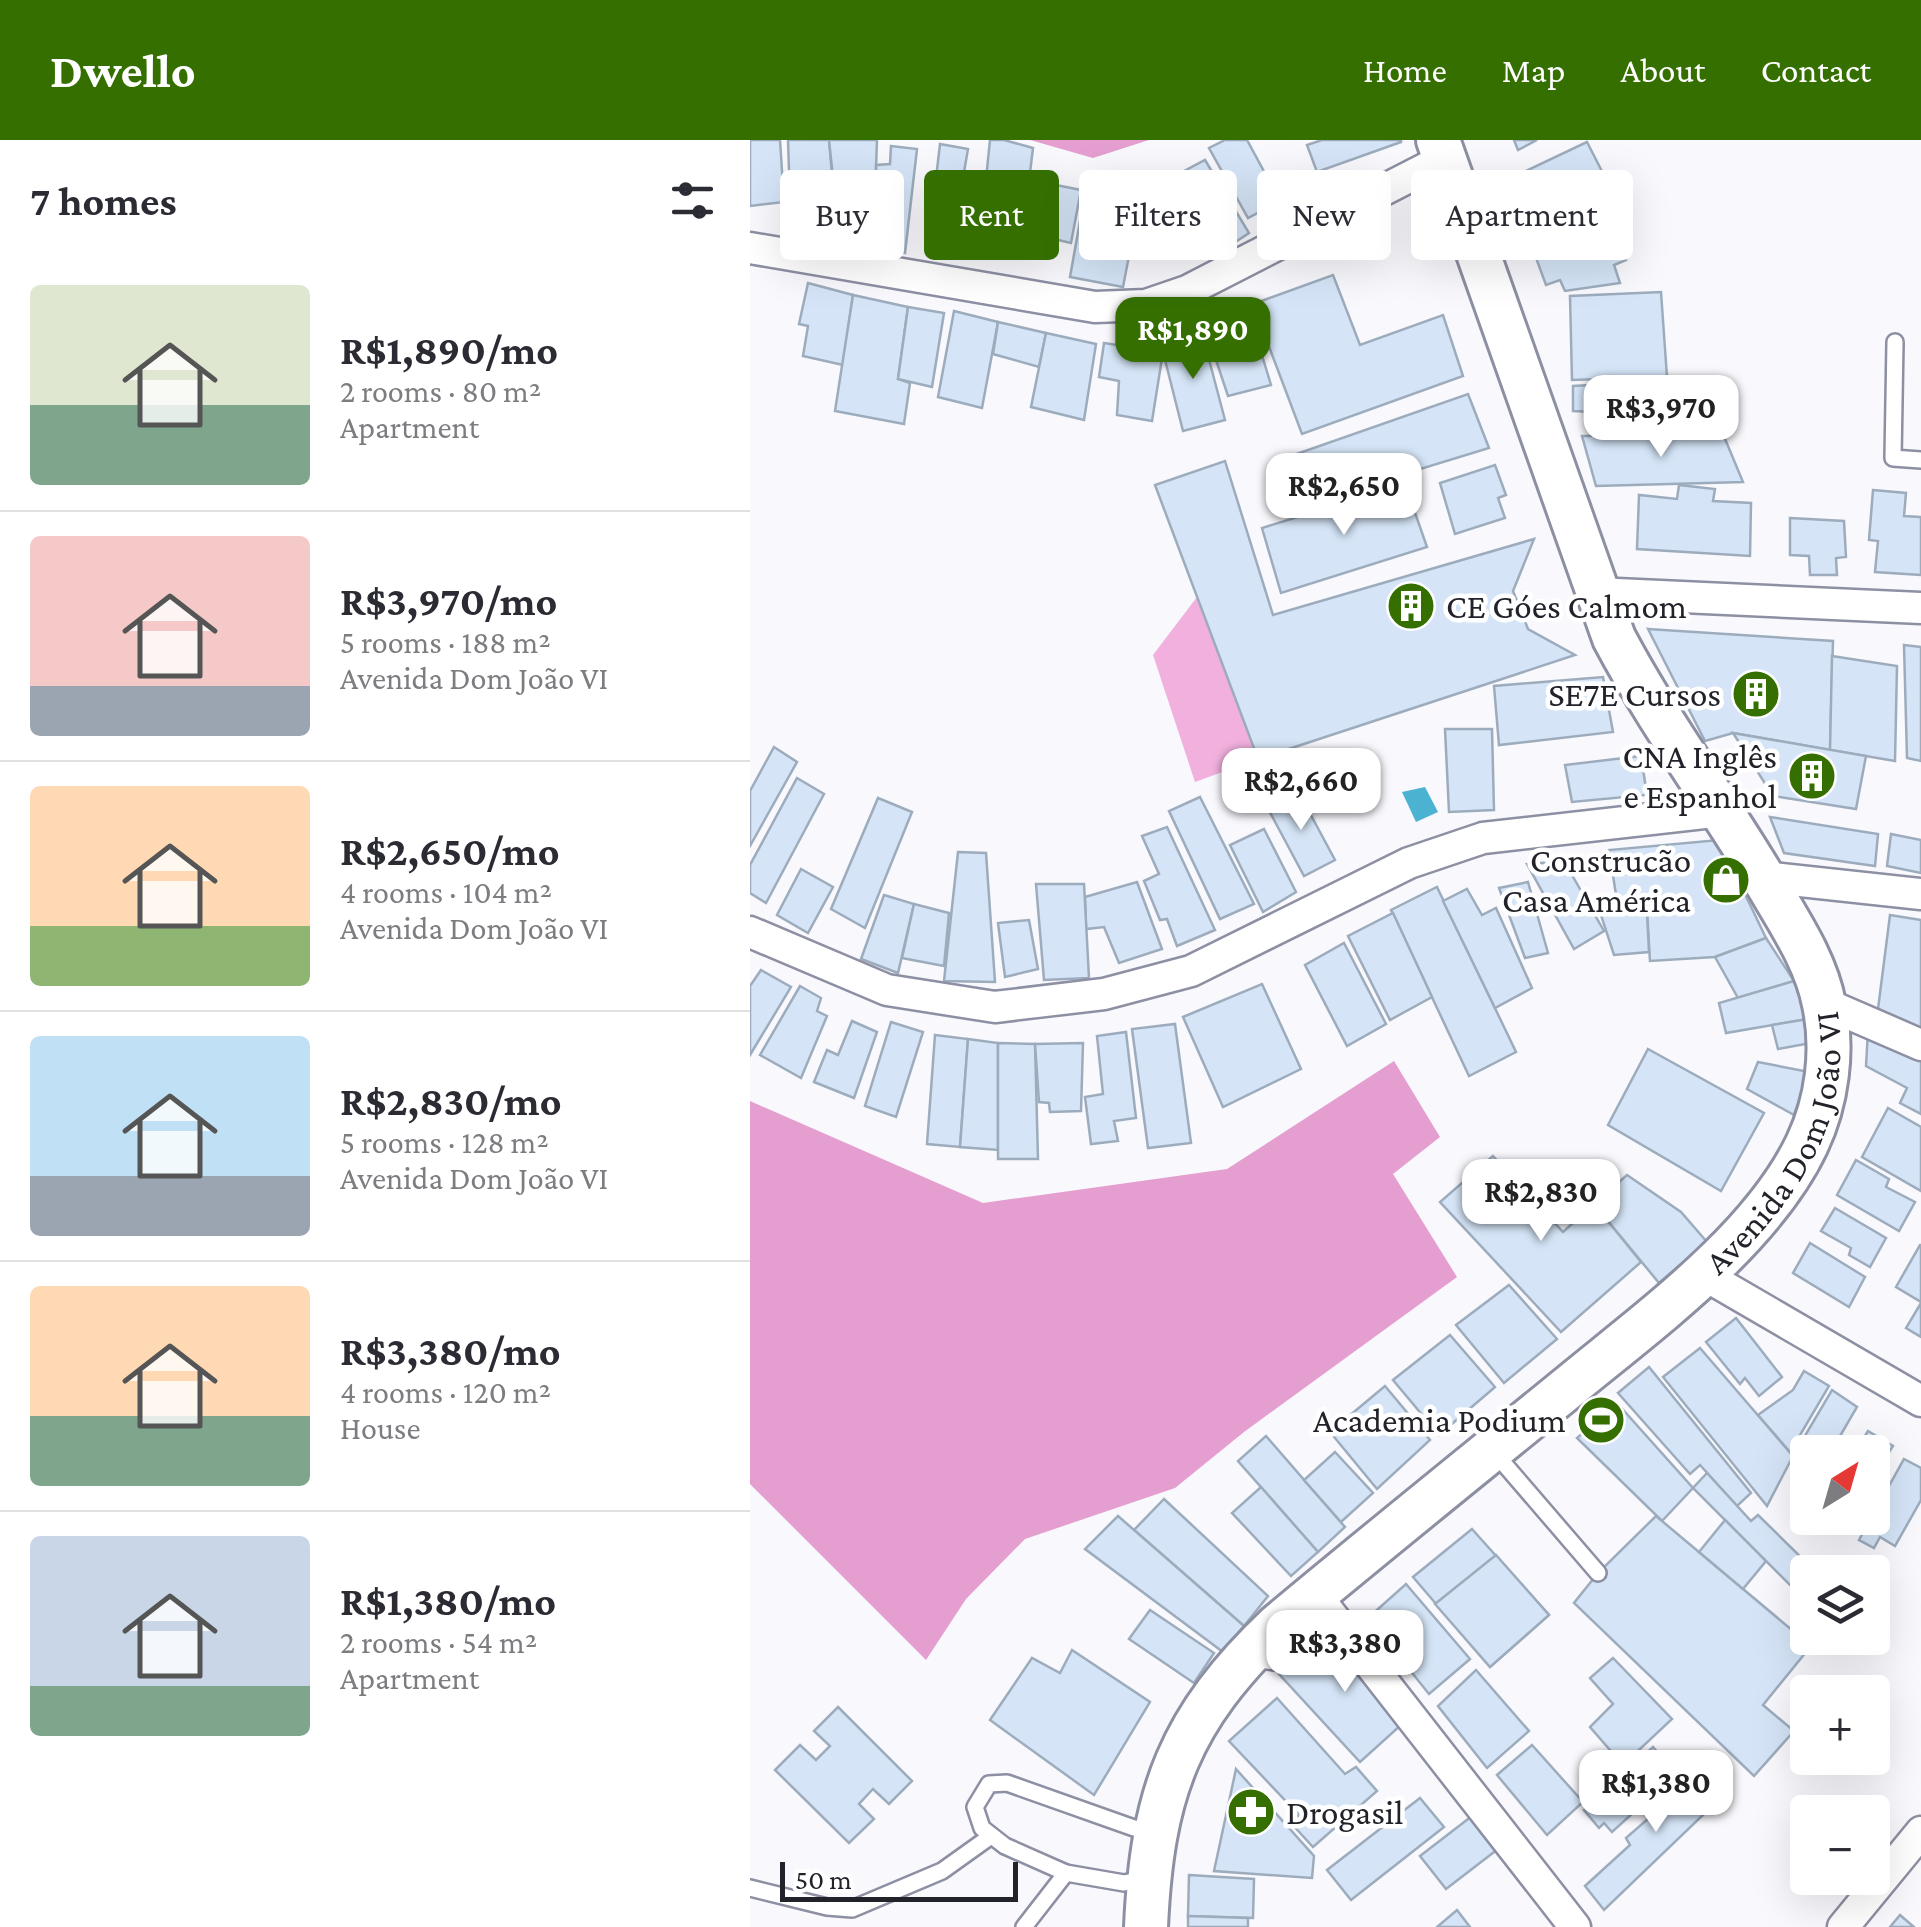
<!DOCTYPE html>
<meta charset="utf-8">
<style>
:root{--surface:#fff;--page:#f7f7f7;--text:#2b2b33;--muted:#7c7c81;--line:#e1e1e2;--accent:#356f00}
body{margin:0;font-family:"Crimson Pro",serif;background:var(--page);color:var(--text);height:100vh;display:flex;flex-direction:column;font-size:38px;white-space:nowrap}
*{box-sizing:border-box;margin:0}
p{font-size:32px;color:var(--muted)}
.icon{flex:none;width:55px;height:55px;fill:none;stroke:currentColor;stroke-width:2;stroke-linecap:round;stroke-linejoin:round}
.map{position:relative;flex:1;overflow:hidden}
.panel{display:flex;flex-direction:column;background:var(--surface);width:750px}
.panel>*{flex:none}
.guide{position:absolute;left:30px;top:30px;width:950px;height:90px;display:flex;gap:20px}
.needle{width:65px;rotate:37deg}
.fabs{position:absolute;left:1040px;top:1295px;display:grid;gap:20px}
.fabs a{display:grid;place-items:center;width:100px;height:100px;border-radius:10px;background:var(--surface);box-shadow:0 10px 40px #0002;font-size:50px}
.scale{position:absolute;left:30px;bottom:25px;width:238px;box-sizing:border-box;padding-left:10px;border:5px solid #22232a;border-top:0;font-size:28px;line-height:35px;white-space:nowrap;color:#22232a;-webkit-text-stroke:8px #fff;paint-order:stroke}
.price{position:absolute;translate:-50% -85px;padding:0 22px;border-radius:20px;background:#fff;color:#222;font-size:32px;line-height:65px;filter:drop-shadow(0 2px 5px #0008)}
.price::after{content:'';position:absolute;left:50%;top:60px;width:30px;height:22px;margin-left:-15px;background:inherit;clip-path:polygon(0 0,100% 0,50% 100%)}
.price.selected{background:var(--accent);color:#fff}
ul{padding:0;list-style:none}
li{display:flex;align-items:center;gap:30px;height:250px;padding:0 30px}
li+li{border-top:2px solid var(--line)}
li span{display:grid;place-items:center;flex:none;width:280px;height:200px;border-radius:10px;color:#555}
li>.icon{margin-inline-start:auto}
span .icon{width:120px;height:120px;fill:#fffc;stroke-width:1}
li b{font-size:42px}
h2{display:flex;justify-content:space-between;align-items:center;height:120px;padding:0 30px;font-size:42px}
.pill{padding:0 35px;border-radius:10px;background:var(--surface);box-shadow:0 10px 40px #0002;font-size:35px;line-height:90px}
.pill.selected{background:var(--accent);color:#fff}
header{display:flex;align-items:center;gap:60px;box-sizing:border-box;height:140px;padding:0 50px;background:var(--accent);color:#fff}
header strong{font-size:48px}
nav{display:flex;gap:55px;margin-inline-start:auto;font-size:35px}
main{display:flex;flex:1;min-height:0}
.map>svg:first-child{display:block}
</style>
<header>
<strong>Dwello</strong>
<nav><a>Home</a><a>Map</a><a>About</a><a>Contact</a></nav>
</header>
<main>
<section class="panel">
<h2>7 homes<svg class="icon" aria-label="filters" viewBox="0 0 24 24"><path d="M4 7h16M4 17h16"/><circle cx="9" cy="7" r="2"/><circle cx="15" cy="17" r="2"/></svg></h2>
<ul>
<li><span style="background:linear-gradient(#dfe7d0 60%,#7fa58c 0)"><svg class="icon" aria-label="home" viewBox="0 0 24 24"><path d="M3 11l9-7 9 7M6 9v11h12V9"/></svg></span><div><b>R$1,890/mo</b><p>2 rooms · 80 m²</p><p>Apartment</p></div></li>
<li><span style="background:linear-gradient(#f6c9c9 75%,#9aa5b1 0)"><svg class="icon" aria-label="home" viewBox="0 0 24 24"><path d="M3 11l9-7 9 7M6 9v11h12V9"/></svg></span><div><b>R$3,970/mo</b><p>5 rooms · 188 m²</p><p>Avenida Dom João VI</p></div></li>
<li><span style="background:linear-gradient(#ffd9b3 70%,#8fb573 0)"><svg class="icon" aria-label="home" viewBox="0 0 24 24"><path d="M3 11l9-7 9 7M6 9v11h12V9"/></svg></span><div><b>R$2,650/mo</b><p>4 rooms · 104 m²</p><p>Avenida Dom João VI</p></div></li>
<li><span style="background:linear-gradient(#bfe0f5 70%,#9aa5b1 0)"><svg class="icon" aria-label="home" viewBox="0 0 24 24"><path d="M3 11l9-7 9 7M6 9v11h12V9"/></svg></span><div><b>R$2,830/mo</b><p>5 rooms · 128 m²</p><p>Avenida Dom João VI</p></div></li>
<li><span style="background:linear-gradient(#ffd9b3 65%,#7fa58c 0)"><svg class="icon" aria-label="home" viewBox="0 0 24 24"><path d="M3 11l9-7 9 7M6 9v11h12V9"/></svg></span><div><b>R$3,380/mo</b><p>4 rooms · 120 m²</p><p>House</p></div></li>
<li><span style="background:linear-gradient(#c9d6e8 75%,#7fa58c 0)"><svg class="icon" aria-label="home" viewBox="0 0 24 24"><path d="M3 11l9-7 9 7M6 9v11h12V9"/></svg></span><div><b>R$1,380/mo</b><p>2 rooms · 54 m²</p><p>Apartment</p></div></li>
</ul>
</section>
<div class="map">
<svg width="1171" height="1787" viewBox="0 0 1171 1787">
<rect width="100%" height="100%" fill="#f8f8fd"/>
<polygon fill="#f1b0de" points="447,457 508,619 445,642 403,515"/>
<g fill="#e49ecf">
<polygon points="280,0 399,0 343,18"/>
<polygon points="644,921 690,997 643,1034 707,1137 494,1292 425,1348 275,1399 216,1459 176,1520 0,1344 0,961 233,1063 477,1029"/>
</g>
<polygon fill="#4cb2d2" points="675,647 688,672 666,682 652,652"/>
<g fill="#d5e5f7" stroke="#9dacbd" stroke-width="2.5">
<polygon points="0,0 30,0 34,62 0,66"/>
<polygon points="38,0 79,0 88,101 41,90"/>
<polygon points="79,0 127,0 125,57 84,47"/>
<polygon points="240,0 254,0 283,8 272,98 231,88"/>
<polygon points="475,0 497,0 530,61 498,78 459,8"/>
<polygon points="572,0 651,0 651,2 567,32 557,5"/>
<polygon points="764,0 787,0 768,10"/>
<polygon points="837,2 859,45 754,89 738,49"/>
<polygon points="190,4 218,9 214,32 233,37 224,108 179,99"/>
<polygon points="141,6 167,9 155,113 130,106 126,25 140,24"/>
<polygon points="455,20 499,93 467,114 421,38"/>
<polygon points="286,41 331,50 321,103 278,93"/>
<polygon points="853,63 876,120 864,125 870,143 815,151 810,140 796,145 778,96"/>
<polygon points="330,81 383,95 373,147 320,137"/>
<polygon points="583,135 610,205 693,175 713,236 552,294 503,164"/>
<polygon points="58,143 103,155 93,225 53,216 58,186 49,184"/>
<polygon points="911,152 917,237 822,240 820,156"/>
<polygon points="103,155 158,167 148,239 160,243 154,284 85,271"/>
<polygon points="158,167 194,173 182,247 148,239"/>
<polygon points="204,171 248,182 232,268 188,257"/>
<polygon points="248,182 296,193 289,227 243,214"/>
<polygon points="494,183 503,213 511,212 521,245 478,256 457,193"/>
<polygon points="296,193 346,204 334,280 281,267"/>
<polygon points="452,193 475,280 433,291 411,204"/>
<polygon points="354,203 413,212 402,281 367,275 369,241 349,237"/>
<polygon points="958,239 978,286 844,288 844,272 823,271 823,246"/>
<polygon points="718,254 739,308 553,365 535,318"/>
<polygon points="973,294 993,342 846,346 832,296"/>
<polygon points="475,321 523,475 784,399 763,451 778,489 825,515 508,619 405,345"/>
<polygon points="745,325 756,355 748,358 755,378 705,394 690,343"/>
<polygon points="655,344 677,407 531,453 512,388"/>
<polygon points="929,345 965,349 963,361 1001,363 1000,416 887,409 889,355 927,359"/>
<polygon points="1123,350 1156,353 1154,376 1171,377 1171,435 1125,432 1128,401 1119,400"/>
<polygon points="1040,378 1094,381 1096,417 1086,418 1087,435 1060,435 1059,416 1040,415"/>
<polygon points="898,489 1083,501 1080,610 983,593 955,601"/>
<polygon points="1154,505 1171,507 1171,621 1157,618"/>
<polygon points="1082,516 1147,526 1145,621 1080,610"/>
<polygon points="853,537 863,592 749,605 744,546"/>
<polygon points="695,589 742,589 744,670 699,672"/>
<polygon points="983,593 1116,616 1106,669 1023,656"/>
<polygon points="24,607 47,622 0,706 0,651"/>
<polygon points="891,616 897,655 822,662 815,625"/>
<polygon points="47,638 74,654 16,763 0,753 0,725"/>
<polygon points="548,651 585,720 554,736 516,665"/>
<polygon points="450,657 504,764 470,779 419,671"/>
<polygon points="128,658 162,672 115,788 81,769"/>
<polygon points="1020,677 1128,694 1125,726 1034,713"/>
<polygon points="417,687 465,790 427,806 417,779 410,780 394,741 409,734 392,696"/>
<polygon points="514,689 546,752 513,772 480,705"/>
<polygon points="1141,694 1171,700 1171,733 1137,726"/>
<polygon points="969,700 1016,798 965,817 900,821 896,754 867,761 859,710"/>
<polygon points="208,712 236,713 245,842 194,841"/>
<polygon points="814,721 854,791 824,809 777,724"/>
<polygon points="51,729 83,747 58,793 27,775"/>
<polygon points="387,742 412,809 369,823 354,787 336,789 335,757"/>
<polygon points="778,742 798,813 775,818 749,748"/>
<polygon points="286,744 334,744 339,838 294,840"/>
<polygon points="687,747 766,912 719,936 641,770"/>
<polygon points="717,749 732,775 746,768 782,848 745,868 693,761"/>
<polygon points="896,754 899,812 864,815 848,766"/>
<polygon points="134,755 164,764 148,833 111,819"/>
<polygon points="164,764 199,773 194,826 152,818"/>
<polygon points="643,773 682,857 640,880 598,796"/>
<polygon points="1140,775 1171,780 1171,888 1128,869"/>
<polygon points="279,780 288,829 255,837 248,783"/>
<polygon points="1016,798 1044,841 988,858 965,817"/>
<polygon points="594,803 636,884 597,906 555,825"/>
<polygon points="11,830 41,847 0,915 0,846"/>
<polygon points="1044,841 1058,879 976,893 969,863"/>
<polygon points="512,844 551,929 473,967 433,877"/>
<polygon points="50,846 71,858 67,871 77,876 51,938 10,915"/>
<polygon points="1058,879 1061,903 1028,909 1022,885"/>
<polygon points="102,881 127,892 104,958 64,942 77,910 88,915"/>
<polygon points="141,882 173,892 146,977 115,966"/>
<polygon points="425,884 441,1003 398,1008 382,889"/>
<polygon points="1118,891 1171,917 1171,974 1150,963 1157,948 1116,926"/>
<polygon points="376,892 386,978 364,981 368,1001 341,1004 335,957 353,954 347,896"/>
<polygon points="185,895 218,899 210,1007 177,1004"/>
<polygon points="218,899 248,903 248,1010 210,1007"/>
<polygon points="248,903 285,904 288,1019 248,1019"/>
<polygon points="333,903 331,971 300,972 299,963 289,962 285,904"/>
<polygon points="898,909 1014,973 971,1051 858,985"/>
<polygon points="1008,922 1059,932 1044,975 997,949"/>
<polygon points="1138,968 1171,987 1171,1051 1112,1017"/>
<polygon points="743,1016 813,1092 844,1064 891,1122 811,1192 690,1062"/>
<polygon points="1106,1020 1139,1039 1136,1047 1165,1062 1149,1091 1087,1055"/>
<polygon points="877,1035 931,1072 957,1102 909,1143 844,1064"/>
<polygon points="1085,1068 1136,1098 1120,1127 1099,1115 1101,1108 1071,1091"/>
<polygon points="1060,1103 1115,1137 1099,1167 1043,1133"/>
<polygon points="1170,1105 1171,1105 1171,1162 1146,1147"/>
<polygon points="759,1145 807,1199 754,1243 706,1185"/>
<polygon points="1171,1163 1171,1197 1156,1188"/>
<polygon points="986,1178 1032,1237 1009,1256 995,1238 990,1244 956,1202"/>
<polygon points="700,1195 745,1247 689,1295 643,1240"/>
<polygon points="950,1208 1043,1316 1017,1366 913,1237"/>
<polygon points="899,1227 1001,1353 987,1366 950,1325 940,1334 868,1253"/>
<polygon points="1054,1231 1079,1246 1040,1312 1008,1275 1043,1250"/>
<polygon points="635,1246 680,1300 627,1349 580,1292"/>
<polygon points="1082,1250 1107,1267 1086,1303 1094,1309 1092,1312 1058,1312 1058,1325 1043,1316"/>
<polygon points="867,1263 943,1348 912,1381 827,1298"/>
<polygon points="1118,1291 1143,1306 1122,1339 1122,1312 1105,1312"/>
<polygon points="516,1296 595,1387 568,1412 488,1321"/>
<polygon points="585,1312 623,1353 591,1382 554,1340"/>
<polygon points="1154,1319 1171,1328 1171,1360 1145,1406 1130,1397 1124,1408 1109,1400"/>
<polygon points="957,1333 1001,1381 1008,1375 1062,1428 1043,1448 943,1348"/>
<polygon points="511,1347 568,1412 541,1436 482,1373"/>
<polygon points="414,1359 518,1456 494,1486 384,1390"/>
<polygon points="368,1376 494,1486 473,1512 335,1409"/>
<polygon points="906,1376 1061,1506 1013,1565 1044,1591 1004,1636 824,1463 848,1433"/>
<polygon points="975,1380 1016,1421 993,1449 949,1412"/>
<polygon points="722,1389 799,1475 740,1527 663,1437"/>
<polygon points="746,1415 799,1475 740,1527 685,1464"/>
<polygon points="656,1444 720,1519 679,1554 618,1478"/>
<polygon points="400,1470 464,1513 444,1543 379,1499"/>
<polygon points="582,1487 661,1576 610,1622 529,1534"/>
<polygon points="322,1510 400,1562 344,1655 240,1580 282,1518 310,1533"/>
<polygon points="863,1518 922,1579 873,1625 840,1587 863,1564 840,1538"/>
<polygon points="726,1530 779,1591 737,1628 688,1566"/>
<polygon points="527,1558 595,1634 606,1627 627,1651 563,1707 540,1682 549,1675 479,1601"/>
<polygon points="88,1567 162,1641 139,1664 123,1649 109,1664 124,1679 99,1703 25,1630 50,1605 66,1620 80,1606 64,1591"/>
<polygon points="782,1605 833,1662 797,1695 747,1635"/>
<polygon points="903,1607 926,1634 862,1692 854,1683 849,1688 834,1670"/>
<polygon points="946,1628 976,1662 962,1674 957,1671 854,1770 835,1746 880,1705 876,1698 899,1678 894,1673"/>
<polygon points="486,1629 564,1716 562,1738 464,1731"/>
<polygon points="670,1658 694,1687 601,1760 577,1730"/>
<polygon points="722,1676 748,1709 696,1749 670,1716"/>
<polygon points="439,1735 504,1739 503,1778 438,1776"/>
<polygon points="707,1770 720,1787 687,1787"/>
<polygon points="1150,1775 1164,1787 1140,1787"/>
<polygon points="438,1776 498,1778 498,1787 438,1787"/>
</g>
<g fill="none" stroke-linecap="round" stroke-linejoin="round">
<g stroke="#8d8fa3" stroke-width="20">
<g id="lane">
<polyline points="1145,202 1143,318 1171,320"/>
<polyline points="743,1311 848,1433"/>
<polyline points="503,1519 540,1524"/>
<polyline points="398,1738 374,1743 316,1733 255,1706 232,1688 225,1667 239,1644 257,1643 384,1688 404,1690"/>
<polyline points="0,1748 77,1767 102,1769 192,1731 241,1696"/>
<polyline points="274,1787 316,1733"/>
</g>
</g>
<g stroke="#8d8fa3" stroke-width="35">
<g id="street">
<polyline points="0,108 345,167 396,165 437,151 694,19"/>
<polyline points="845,453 1171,468"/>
<polyline points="1013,737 1171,754"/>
<polyline points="0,792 137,850 245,867 354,854 441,831 659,723 733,698 972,671"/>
<polyline points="1074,863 1171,905"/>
<polyline points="951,1133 1171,1261"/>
<polyline points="565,1454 825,1787"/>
<polyline points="1093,1787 1171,1692"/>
</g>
</g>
<g stroke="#8d8fa3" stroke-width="48">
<g id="secondary">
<path id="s1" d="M 396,1787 C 402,1653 429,1579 528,1485 C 626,1403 727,1322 826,1241 C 904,1177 1013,1097 1057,1004 C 1077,962 1084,910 1074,864 C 1066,822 1041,785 1020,749 C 970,664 910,585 864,498 L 688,0"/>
</g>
</g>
<use href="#lane" stroke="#fff" stroke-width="15"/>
<use href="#street" stroke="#fff" stroke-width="30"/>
<use href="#secondary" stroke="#fff" stroke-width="42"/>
</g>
<defs>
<g id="building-disc" transform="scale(2.5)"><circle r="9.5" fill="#356f00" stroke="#fff"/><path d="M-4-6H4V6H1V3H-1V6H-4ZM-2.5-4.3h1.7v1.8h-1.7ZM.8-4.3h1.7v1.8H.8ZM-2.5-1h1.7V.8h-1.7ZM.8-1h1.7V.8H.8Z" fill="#fff"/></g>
<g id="shop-disc" transform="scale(2.5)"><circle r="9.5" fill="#356f00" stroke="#fff"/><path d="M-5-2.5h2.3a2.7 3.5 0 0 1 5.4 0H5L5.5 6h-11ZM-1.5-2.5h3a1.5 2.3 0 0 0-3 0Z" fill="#fff"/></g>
<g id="stadium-disc" transform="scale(2.5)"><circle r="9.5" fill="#356f00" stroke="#fff"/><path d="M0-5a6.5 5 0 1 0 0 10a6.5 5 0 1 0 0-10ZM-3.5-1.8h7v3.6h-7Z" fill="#fff"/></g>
<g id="pharmacy-disc" transform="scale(2.5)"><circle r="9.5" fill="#356f00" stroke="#fff"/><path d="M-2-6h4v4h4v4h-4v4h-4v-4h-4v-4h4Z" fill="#fff"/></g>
</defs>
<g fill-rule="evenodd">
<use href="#building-disc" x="661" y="466"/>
<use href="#building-disc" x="1006" y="554"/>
<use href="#building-disc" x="1062" y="636"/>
<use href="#shop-disc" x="976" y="740"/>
<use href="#stadium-disc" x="851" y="1280"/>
<use href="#pharmacy-disc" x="501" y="1672"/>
</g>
<g text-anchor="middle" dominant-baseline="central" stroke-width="9" stroke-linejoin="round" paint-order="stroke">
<g font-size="35" fill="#22232a" stroke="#fff" text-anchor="end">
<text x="696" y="466" text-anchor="start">CE Góes Calmom</text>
<text x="971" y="554">SE7E Cursos</text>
<text x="1027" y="616">CNA Inglês<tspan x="1027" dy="40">e Espanhol</tspan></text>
<text x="941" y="720">Construcão<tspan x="941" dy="40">Casa América</tspan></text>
<text x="816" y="1280">Academia Podium</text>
<text x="536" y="1672" text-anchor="start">Drogasil</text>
</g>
<g font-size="35" fill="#22232a" stroke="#fff">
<text stroke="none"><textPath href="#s1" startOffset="1048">Avenida Dom João VI</textPath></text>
</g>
</g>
</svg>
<div class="fabs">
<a><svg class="needle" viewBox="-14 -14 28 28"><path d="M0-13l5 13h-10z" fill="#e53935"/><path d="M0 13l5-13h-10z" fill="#7c7c81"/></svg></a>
<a><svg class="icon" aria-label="layers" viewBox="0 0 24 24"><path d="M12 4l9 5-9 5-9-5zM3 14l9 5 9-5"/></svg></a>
<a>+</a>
<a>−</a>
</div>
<div class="scale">50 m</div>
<b class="price selected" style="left:443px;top:242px">R$1,890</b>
<b class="price" style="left:911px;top:320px">R$3,970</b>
<b class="price" style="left:594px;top:398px">R$2,650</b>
<b class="price" style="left:551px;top:693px">R$2,660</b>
<b class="price" style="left:791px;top:1104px">R$2,830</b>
<b class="price" style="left:595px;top:1555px">R$3,380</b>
<b class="price" style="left:906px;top:1695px">R$1,380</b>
<div class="guide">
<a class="pill">Buy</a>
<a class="pill selected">Rent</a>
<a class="pill">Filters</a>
<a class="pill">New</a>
<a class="pill">Apartment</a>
</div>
</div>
</main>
